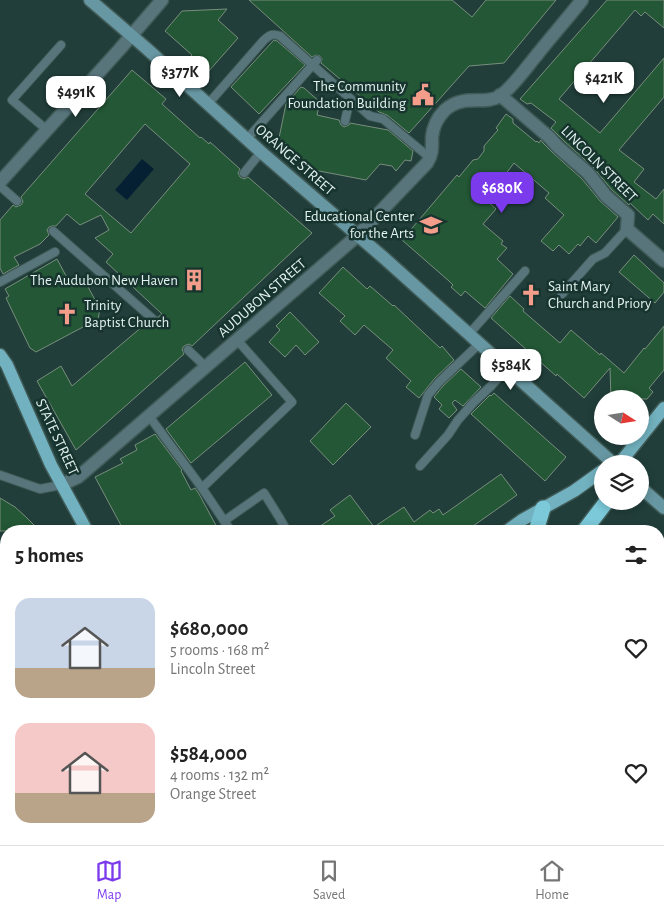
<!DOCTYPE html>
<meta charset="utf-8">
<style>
:root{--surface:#fff;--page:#f6f6f6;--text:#222;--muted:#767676;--line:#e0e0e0;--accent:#7c3aed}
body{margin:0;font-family:"Alegreya Sans",sans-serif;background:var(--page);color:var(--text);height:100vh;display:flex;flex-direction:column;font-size:19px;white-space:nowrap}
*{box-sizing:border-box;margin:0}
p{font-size:16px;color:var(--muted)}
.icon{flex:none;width:28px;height:28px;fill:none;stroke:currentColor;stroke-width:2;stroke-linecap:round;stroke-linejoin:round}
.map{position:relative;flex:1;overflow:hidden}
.drawer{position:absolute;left:0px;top:525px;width:665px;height:320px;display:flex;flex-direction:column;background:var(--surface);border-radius:20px 20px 0 0;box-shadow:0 2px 8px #0003}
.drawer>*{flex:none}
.needle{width:32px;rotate:102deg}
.buttons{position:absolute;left:594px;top:390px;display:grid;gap:10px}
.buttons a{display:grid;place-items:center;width:55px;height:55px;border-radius:50%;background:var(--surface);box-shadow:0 2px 8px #0003;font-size:25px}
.price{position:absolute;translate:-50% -42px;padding:0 11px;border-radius:10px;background:#fff;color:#222;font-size:16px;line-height:32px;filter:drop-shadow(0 1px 2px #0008)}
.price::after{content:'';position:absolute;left:50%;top:30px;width:15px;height:11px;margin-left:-8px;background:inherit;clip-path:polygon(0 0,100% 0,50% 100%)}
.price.selected{background:var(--accent);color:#fff}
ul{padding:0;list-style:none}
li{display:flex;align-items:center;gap:15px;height:125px;padding:0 15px}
li span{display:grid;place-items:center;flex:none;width:140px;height:100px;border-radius:15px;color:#555}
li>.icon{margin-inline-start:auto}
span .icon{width:60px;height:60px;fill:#fffc;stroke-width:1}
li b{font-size:21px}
h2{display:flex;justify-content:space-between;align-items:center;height:60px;padding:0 15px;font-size:21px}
.tabs{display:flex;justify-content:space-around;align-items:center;height:70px;border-top:1px solid var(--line);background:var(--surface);font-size:14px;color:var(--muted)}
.tabs a{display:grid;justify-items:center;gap:2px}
.tabs .selected{color:var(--accent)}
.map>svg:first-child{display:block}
</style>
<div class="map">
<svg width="664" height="845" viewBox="0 0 664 845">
<rect width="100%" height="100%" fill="#213e3a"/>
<polygon fill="#062033" points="142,159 154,169 127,200 115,190"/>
<g fill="#235735" stroke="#788e7d" fill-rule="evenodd">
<polygon points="249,0 452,0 472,17 486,0 556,0 504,63 469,66 409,133 387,115 379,112 321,63 322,59 320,56 316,55 312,57"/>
<polygon points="607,0 664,0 664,28 645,12 641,16 635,10 559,99 600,133 664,58 664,97 619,150 644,169 634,182 656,199 664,189 664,224 653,214 648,220 630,203 629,205 612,190 593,167 564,141 551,128 556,122 531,103 527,104 520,99"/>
<polygon points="227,9 218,20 238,38 208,72 191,56 192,55 165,31 182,11"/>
<polygon points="274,40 277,41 305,65 259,114 231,87 273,41"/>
<path d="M 132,70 L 166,99 L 162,104 L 200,138 L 201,137 L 209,144 L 210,142 L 240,169 L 238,173 L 240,177 L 244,179 L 248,177 L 312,233 L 192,346 L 189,344 L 184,346 L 182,349 L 184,354 L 76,450 L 37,381 L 61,366 L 72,386 L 143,326 L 145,329 L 150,324 L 153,326 L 158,324 L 160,321 L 158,317 L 162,314 L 106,262 L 113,254 L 95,238 L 109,230 L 101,215 L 80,225 L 67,214 L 56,226 L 52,226 L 49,227 L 47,230 L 49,235 L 40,244 L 14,257 L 19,265 L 3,274 L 0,268 L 0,220 L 13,205 L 16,207 L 21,205 L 23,202 L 21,197 ZM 145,124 L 190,164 L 131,233 L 85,194 Z"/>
<polygon points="301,87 304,88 320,102 317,115 339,120 341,125 344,127 349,125 350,123 388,130 413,151 411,161 405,160 396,171 392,166 380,164 366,180 314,170 279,138 286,104"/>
<polygon points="506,114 513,119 513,123 536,142 537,141 539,143 541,140 543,143 553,153 582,179 600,201 618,217 596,243 588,236 580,246 578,244 569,254 559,245 553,251 541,241 564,215 545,198 549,193 514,163 486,200 496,209 483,224 503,241 501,244 507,248 497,259 513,274 485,308 465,291 461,296 451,287 453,285 449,281 402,240 457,175 459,177 473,160 478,159 484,151 484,146 498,130 496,128"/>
<polygon points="634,255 664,283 664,292 655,303 619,272"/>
<polygon points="57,259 72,287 79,283 87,285 100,309 98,319 36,352 30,348 6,298 9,296 5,289"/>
<polygon points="343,267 367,289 370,286 393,306 394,305 440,348 442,346 454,360 435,378 419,398 406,387 411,381 386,358 393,350 364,325 355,335 340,321 345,316 319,293"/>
<polygon points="510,296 524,309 523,311 560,343 571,330 600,355 601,353 624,373 644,348 645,349 664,326 664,370 649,388 653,392 647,399 611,399 610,368 584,398 557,374 556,376 491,318"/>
<polygon points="290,312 319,342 305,355 296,345 285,357 269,342 280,330 276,326"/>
<polygon points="245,362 272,395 191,463 166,429"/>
<polygon points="461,369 481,387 463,406 455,400 452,403 457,410 449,418 439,409 442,405 434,397 443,386"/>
<polygon points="494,393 566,457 545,481 471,414 490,395 491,396"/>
<polygon points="346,403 371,427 333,465 310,441"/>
<polygon points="155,434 182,470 181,471 191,490 195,488 199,494 219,531 124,531 95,477 123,463 120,459 137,450 135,445"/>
<polygon points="501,474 517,495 466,531 313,531 335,516 330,510 350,495 374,527 404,507 414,522 430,510 433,513 439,509 443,515"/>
<polygon points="0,498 15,507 26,517 40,531 0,531"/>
</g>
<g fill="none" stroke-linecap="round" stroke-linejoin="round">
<g stroke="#405b57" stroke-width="10">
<g id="service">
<path d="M 208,104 L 264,40 C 270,35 272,33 280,36 L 370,116 L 383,119 L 430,158"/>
<polyline points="345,121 350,99"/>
<polyline points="47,130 12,100 61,45"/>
<polyline points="247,139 317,60"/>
<polyline points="244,173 261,152"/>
<polyline points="0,186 17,201"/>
<polyline points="53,231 154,320"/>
<polyline points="0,282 55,252"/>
<polyline points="562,294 593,259 605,253 627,229"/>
<polyline points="469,334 525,271"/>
<polyline points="188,350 206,367"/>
<polyline points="149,416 202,488 231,531"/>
<polyline points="415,435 428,395 439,382 479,344"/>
<polyline points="420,466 448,435 458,420 474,402 491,386 507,368"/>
<polyline points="0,475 40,489 61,485"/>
<polyline points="202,488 292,402 238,341"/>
<polyline points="224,521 264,493 279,517 287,531"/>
</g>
</g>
<g stroke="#405b57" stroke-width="15">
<polyline id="pedestrian" points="500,95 549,137 558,147 588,173 606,196 628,215 627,229"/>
</g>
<g stroke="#405b57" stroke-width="15">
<g id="minor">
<polyline points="627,229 664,261"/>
<path d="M 61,485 L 78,477 L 84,472 L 357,236 L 427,163 C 433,154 432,147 432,137 C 433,127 438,117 445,110 C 464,93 484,106 500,96 C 512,88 526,68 536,56 C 551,37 567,19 582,0"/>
<polyline points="659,828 664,825"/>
<polyline points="632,845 642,839"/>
</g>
</g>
<g stroke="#405b57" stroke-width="15">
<polyline id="tertiary" points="0,182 119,50 162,0"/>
</g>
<g stroke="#405b57" stroke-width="15">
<g id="secondary">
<polyline points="90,0 146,48 261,152 384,258 614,464"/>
<polyline points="640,487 664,508"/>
<polyline points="261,839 265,845"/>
</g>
</g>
<g stroke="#405b57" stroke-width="15">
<g id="primary">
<polyline points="0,355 7,365 51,465 87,531"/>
<polyline points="619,464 664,408"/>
<polyline points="507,531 522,520 574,491 602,471"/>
</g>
</g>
<g stroke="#405b57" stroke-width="18">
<g id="motorway">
<polyline points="536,531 543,508"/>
<polyline points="584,531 607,501"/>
<polyline points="144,845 144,839"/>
<polyline points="363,845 366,839"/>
<polyline points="393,845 396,839"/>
</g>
</g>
<use href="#service" stroke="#58757c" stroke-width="8"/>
<use href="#pedestrian" stroke="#58757c" stroke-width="12"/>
<use href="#minor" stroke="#58757c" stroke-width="12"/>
<use href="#tertiary" stroke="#58757c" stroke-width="12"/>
<use href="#secondary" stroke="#6797a2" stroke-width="12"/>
<use href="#primary" stroke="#72b1bf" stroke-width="12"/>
<use href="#motorway" stroke="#7cc9d9" stroke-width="15"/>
<g stroke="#b6c9c6" stroke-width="5.5">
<g id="rail">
<polyline points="0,654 6,673"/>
<polyline points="0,684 6,703"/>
<polyline points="0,713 6,732"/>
<polyline points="0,737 6,757"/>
<polyline points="33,839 35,845"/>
<polyline points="42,839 44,845"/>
<polyline points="50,839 52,845"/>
<polyline points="59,839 61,845"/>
</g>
</g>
<use href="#rail" stroke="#17342f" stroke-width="4" stroke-dasharray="11" stroke-linecap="butt"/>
</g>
<defs>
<g id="civic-bare" transform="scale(1.725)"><path d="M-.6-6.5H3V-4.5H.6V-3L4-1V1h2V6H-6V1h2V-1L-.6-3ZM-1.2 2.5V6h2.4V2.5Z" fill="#f49d8b" stroke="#17342f" stroke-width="2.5" paint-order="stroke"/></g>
<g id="school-bare" transform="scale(1.725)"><path d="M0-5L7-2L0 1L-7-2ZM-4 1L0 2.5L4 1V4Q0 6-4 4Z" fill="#f49d8b" stroke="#17342f" stroke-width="2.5" paint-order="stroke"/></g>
<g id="building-bare" transform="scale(1.725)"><path d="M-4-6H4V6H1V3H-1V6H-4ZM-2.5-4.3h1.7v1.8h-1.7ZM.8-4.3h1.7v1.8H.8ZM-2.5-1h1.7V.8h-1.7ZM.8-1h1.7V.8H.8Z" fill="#f49d8b" stroke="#17342f" stroke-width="2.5" paint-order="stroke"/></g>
<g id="church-bare" transform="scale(1.725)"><path d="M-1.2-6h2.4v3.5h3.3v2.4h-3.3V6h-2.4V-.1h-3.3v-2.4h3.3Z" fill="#f49d8b" stroke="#17342f" stroke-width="2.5" paint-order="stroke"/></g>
</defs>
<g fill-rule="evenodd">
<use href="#civic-bare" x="423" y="95"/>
<use href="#school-bare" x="431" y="225"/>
<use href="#building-bare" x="194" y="280"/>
<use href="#church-bare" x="531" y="295"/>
<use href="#church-bare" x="67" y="314"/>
</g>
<g text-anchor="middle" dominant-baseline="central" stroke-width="5" stroke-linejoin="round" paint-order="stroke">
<g font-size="15" fill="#e1f1ee" stroke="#17342f" text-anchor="end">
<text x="406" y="86">The Community<tspan x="406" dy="17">Foundation Building</tspan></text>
<text x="414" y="216">Educational Center<tspan x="414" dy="17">for the Arts</tspan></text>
<text x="178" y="280">The Audubon New Haven</text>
<text x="548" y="286" text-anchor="start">Saint Mary<tspan x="548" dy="17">Church and Priory</tspan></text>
<text x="84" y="305" text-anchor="start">Trinity<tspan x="84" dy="17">Baptist Church</tspan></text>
</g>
<g font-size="15" fill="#e1f1ee" stroke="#17342f">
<text transform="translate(295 160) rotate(41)">ORANGE STREET</text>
<text transform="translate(599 164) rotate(45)">LINCOLN STREET</text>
<text transform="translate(262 298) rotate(-41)">AUDUBON STREET</text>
<text transform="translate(57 437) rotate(65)">STATE STREET</text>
</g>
</g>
</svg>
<div class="buttons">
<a><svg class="needle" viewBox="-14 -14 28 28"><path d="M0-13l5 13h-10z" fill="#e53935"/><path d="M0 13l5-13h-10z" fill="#767676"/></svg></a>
<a><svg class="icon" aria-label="layers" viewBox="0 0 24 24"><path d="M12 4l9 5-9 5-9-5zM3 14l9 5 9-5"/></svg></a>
</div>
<b class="price" style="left:180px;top:98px">$377K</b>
<b class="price" style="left:604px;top:104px">$421K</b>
<b class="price" style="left:76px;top:118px">$491K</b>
<b class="price selected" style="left:502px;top:214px">$680K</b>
<b class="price" style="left:511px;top:391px">$584K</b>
<section class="drawer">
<h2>5 homes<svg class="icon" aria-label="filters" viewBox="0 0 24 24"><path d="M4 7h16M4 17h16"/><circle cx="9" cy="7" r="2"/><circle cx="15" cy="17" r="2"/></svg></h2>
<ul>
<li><span style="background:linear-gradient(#c9d6e8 70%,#b9a48a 0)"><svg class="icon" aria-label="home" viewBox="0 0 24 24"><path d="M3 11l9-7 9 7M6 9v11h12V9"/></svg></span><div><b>$680,000</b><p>5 rooms · 168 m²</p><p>Lincoln Street</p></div><svg class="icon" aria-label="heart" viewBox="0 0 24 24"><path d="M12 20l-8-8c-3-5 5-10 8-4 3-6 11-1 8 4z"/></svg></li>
<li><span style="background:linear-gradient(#f6c9c9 70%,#b9a48a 0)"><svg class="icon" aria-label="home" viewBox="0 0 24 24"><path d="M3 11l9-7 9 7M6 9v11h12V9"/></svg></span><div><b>$584,000</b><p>4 rooms · 132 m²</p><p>Orange Street</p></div><svg class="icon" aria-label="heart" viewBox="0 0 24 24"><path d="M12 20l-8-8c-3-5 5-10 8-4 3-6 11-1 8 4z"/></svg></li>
</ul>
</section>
</div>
<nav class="tabs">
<a class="selected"><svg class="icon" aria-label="map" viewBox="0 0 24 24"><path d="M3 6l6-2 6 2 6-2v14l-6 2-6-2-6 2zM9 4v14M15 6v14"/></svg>Map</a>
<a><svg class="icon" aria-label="saved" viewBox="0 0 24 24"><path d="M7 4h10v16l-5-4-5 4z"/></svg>Saved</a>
<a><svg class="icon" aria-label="home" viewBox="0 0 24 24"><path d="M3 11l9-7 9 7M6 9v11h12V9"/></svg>Home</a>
</nav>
